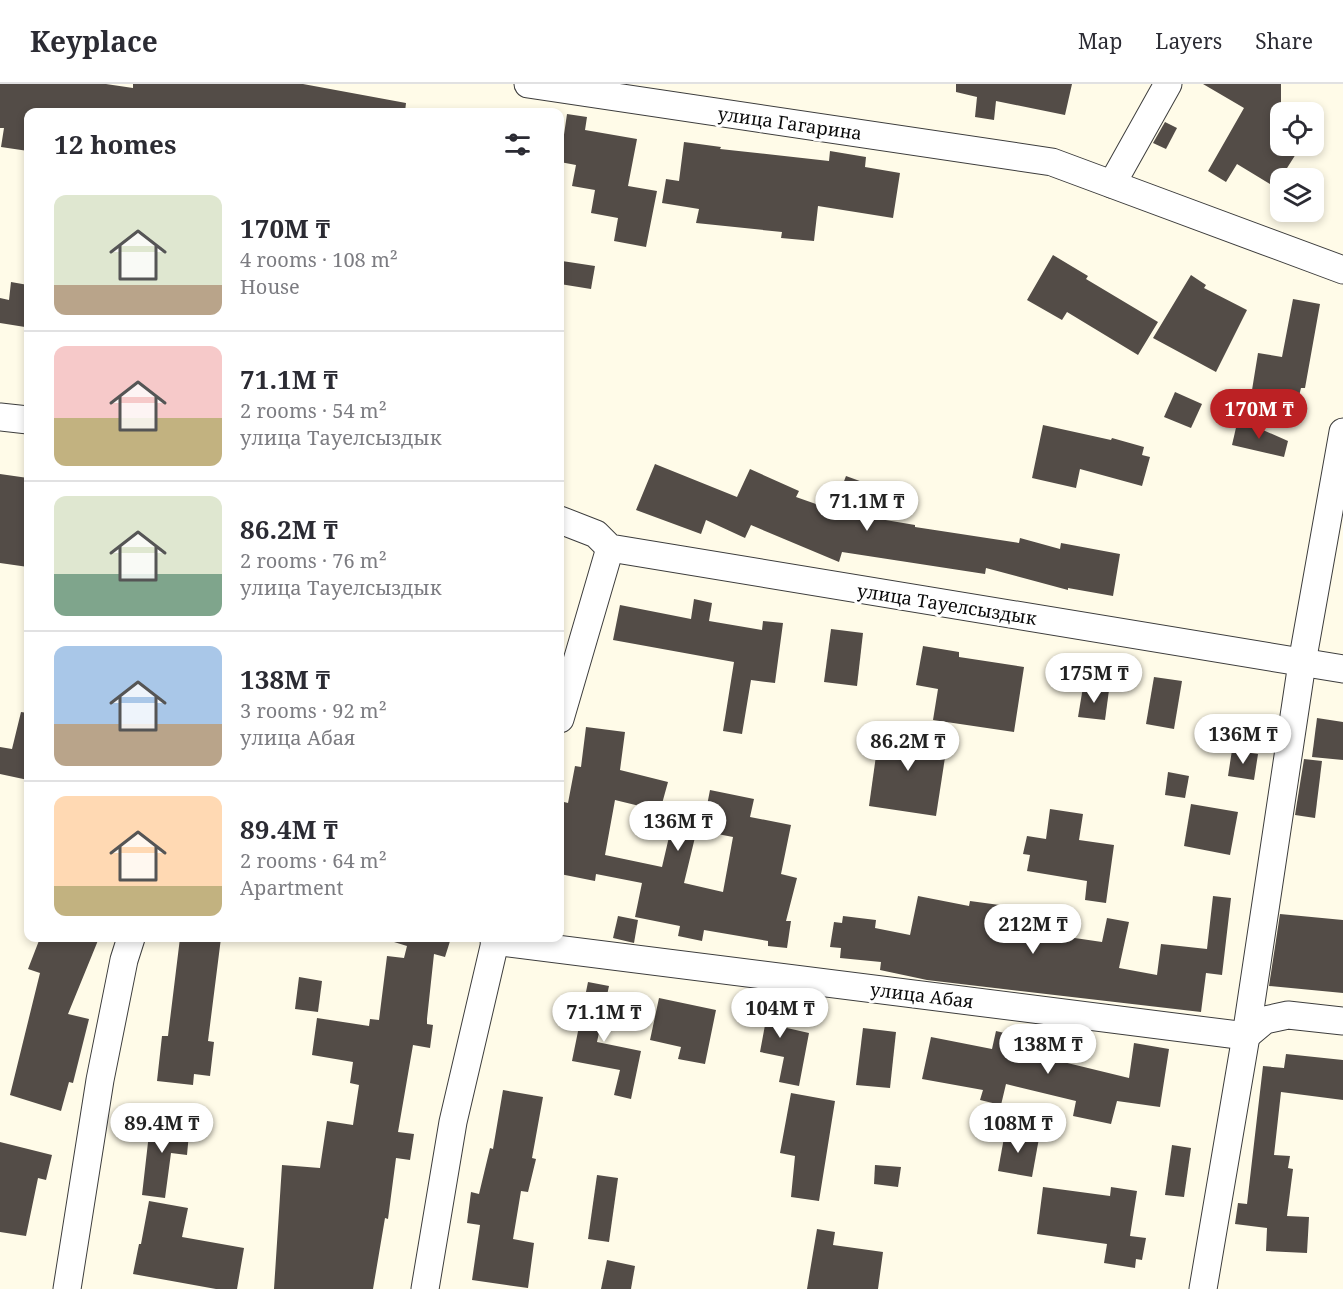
<!DOCTYPE html>
<meta charset="utf-8">
<style>
:root{--surface:#fff;--page:#f2f2f3;--text:#2b2b33;--muted:#7c7c81;--line:#e1e1e2;--accent:#bc2124}
body{margin:0;font-family:"Noto Serif",serif;background:var(--page);color:var(--text);height:100vh;display:flex;flex-direction:column;font-size:22px;white-space:nowrap}
*{box-sizing:border-box;margin:0}
p{font-size:20px;color:var(--muted)}
.icon{flex:none;width:33px;height:33px;fill:none;stroke:currentColor;stroke-width:2;stroke-linecap:round;stroke-linejoin:round}
.map{position:relative;flex:1;overflow:hidden}
.sheet{position:absolute;left:24px;top:24px;width:540px;height:834px;display:flex;flex-direction:column;background:var(--surface);border-radius:12px;box-shadow:0 3px 9px #0003}
.sheet>*{flex:none}
.buttons{position:absolute;left:1270px;top:18px;display:grid;gap:12px}
.buttons a{display:grid;place-items:center;width:54px;height:54px;border-radius:12px;background:var(--surface);box-shadow:0 3px 9px #0003;font-size:30px}
.price{position:absolute;translate:-50% -51px;padding:0 14px;border-radius:21px;background:#fff;color:#222;font-size:20px;line-height:39px;filter:drop-shadow(0 2px 3px #0008)}
.price::after{content:'';position:absolute;left:50%;top:36px;width:18px;height:14px;margin-left:-9px;background:inherit;clip-path:polygon(0 0,100% 0,50% 100%)}
.price.current{background:var(--accent);color:#fff}
ul{padding:0;list-style:none}
li{display:flex;align-items:center;gap:18px;height:150px;padding:0 30px}
li+li{border-top:2px solid var(--line)}
li span{display:grid;place-items:center;flex:none;width:168px;height:120px;border-radius:12px;color:#555}
li>.icon{margin-inline-start:auto}
span .icon{width:72px;height:72px;fill:#fffc;stroke-width:1}
li b{font-size:26px}
h2{display:flex;justify-content:space-between;align-items:center;height:72px;padding:0 30px;font-size:26px}
header{display:flex;align-items:center;gap:36px;box-sizing:border-box;height:84px;padding:0 30px;background:var(--surface);border-bottom:2px solid var(--line)}
header strong{font-size:28px}
nav{display:flex;gap:33px;margin-inline-start:auto;font-size:21px}
.map>svg:first-child{display:block}
</style>
<header>
<strong>Keyplace</strong>
<nav><a>Map</a><a>Layers</a><a>Share</a></nav>
</header>
<div class="map">
<svg width="1343" height="1205" viewBox="0 0 1343 1205">
<rect width="100%" height="100%" fill="#fffbe8"/>
<g fill="#534c47">
<polygon points="0,0 106,0 133,4 133,0 303,0 406,19 405,28 28,28 28,67 1,63 4,44 0,44"/>
<polygon points="956,0 1072,0 1065,31 996,17 994,36 975,33 977,13 956,8"/>
<polygon points="1203,0 1281,0 1281,62 1301,62 1275,103 1237,80 1226,98 1208,87 1244,24"/>
<polygon points="567,30 587,33 585,46 637,55 628,102 657,107 646,163 614,157 618,134 591,129 595,106 572,102 576,81 560,78"/>
<polygon points="1165,38 1177,44 1166,65 1153,59"/>
<polygon points="684,58 721,63 720,65 829,77 830,67 866,73 865,83 900,89 893,134 818,122 814,157 781,154 782,148 696,139 699,125 662,119 666,95 679,97"/>
<polygon points="1053,171 1088,192 1086,195 1158,238 1138,271 1067,228 1062,236 1027,216"/>
<polygon points="562,177 595,182 591,205 560,200"/>
<polygon points="1191,191 1206,201 1204,204 1247,226 1216,288 1153,254"/>
<polygon points="11,198 28,201 25,243 0,239 0,214 9,216"/>
<polygon points="1293,215 1320,220 1305,304 1301,304 1295,328 1252,306 1258,269 1282,273"/>
<polygon points="1175,308 1202,320 1191,344 1164,333"/>
<polygon points="1238,335 1288,357 1284,373 1232,361"/>
<polygon points="1043,341 1111,356 1112,354 1144,363 1142,371 1150,373 1142,402 1080,385 1076,404 1032,394"/>
<polygon points="655,380 737,413 750,385 799,407 796,413 833,426 846,392 868,400 856,431 915,441 915,443 1019,459 1020,454 1060,465 1061,459 1120,470 1113,512 1068,504 1068,506 986,484 985,490 842,468 839,478 751,441 745,454 706,436 701,450 636,426"/>
<polygon points="0,390 28,394 28,483 0,479"/>
<polygon points="694,515 712,519 709,537 762,546 763,537 783,539 775,599 751,596 742,650 723,647 734,578 613,556 620,521 691,535"/>
<polygon points="831,545 863,549 857,602 824,598"/>
<polygon points="923,562 959,568 959,573 1024,583 1014,648 933,636 938,605 916,601"/>
<polygon points="1154,593 1182,597 1174,645 1146,640"/>
<polygon points="1083,603 1109,606 1105,636 1078,633"/>
<polygon points="21,628 28,629 28,696 0,690 0,663 12,665"/>
<polygon points="1317,634 1343,638 1343,676 1312,673"/>
<polygon points="586,643 625,648 620,686 668,698 660,727 615,716 605,771 662,783 672,740 697,745 684,799 723,808 733,753 702,747 710,706 754,715 750,733 791,741 781,790 797,794 786,837 791,837 787,864 768,862 768,857 704,846 702,857 678,852 680,842 635,833 642,799 596,790 595,797 560,790 560,717 568,719 575,682 581,683"/>
<polygon points="880,643 948,654 936,732 869,722"/>
<polygon points="1232,666 1258,670 1254,696 1228,692"/>
<polygon points="1304,675 1322,677 1315,734 1295,731"/>
<polygon points="1168,688 1189,692 1185,714 1165,711"/>
<polygon points="1191,720 1238,728 1230,771 1184,762"/>
<polygon points="1050,725 1083,730 1079,756 1114,761 1106,819 1085,816 1087,797 1027,787 1030,771 1023,770 1027,752 1046,755"/>
<polygon points="918,812 969,822 970,817 1030,825 1027,847 1102,858 1107,834 1129,838 1119,884 1157,891 1161,860 1207,865 1213,812 1231,814 1222,891 1206,889 1201,928 927,896 880,886 881,878 840,874 841,864 830,863 834,838 842,839 843,832 876,836 875,844 910,851"/>
<polygon points="1280,830 1343,836 1343,909 1269,902"/>
<polygon points="618,832 638,836 634,859 613,854"/>
<polygon points="40,854 99,854 68,930 89,935 73,999 69,998 61,1027 10,1011 40,889 28,885"/>
<polygon points="180,854 221,854 208,957 214,958 210,992 194,990 193,1001 157,997 162,952 168,952"/>
<polygon points="395,854 451,854 445,873 434,870 427,935 427,940 433,941 430,964 413,961 398,1048 414,1050 410,1076 396,1074 388,1135 385,1134 373,1205 274,1205 282,1081 320,1084 327,1037 353,1041 359,1001 350,999 353,978 312,971 317,934 369,942 370,935 379,936 387,872 404,874 407,862 394,858"/>
<polygon points="299,893 322,897 318,928 295,925"/>
<polygon points="588,898 609,902 597,958 641,967 631,1015 614,1011 620,986 572,977"/>
<polygon points="659,914 716,926 705,980 678,975 681,963 650,956"/>
<polygon points="749,916 791,925 787,944 809,949 799,1002 779,998 784,973 760,968 765,941 745,937"/>
<polygon points="863,944 896,948 890,1004 856,1001"/>
<polygon points="996,947 1017,952 1014,966 1129,994 1134,959 1169,965 1160,1023 1117,1017 1111,1040 1073,1032 1076,1017 1006,1000 1001,1021 980,1016 983,1006 922,995 931,953 992,965"/>
<polygon points="1286,970 1343,976 1343,1016 1281,1008 1274,1071 1290,1072 1288,1084 1293,1085 1287,1132 1309,1133 1307,1169 1266,1167 1267,1144 1235,1140 1238,1119 1247,1120 1263,982 1284,984"/>
<polygon points="503,1006 543,1013 532,1074 536,1075 528,1108 521,1107 513,1155 534,1159 528,1204 472,1196 480,1141 467,1139 471,1108 479,1110 490,1064 493,1065"/>
<polygon points="791,1009 835,1017 819,1117 791,1113 795,1072 780,1069"/>
<polygon points="151,1032 177,1034 176,1047 189,1049 187,1071 171,1069 165,1114 142,1111"/>
<polygon points="1005,1048 1039,1054 1032,1093 998,1087"/>
<polygon points="0,1058 52,1071 46,1096 38,1094 26,1152 0,1148"/>
<polygon points="1172,1061 1191,1064 1184,1113 1165,1111"/>
<polygon points="875,1081 901,1083 898,1103 874,1100"/>
<polygon points="597,1091 618,1094 609,1158 588,1155"/>
<polygon points="1043,1103 1110,1112 1111,1103 1137,1107 1130,1152 1146,1154 1142,1176 1136,1175 1135,1184 1104,1179 1107,1160 1037,1150"/>
<polygon points="149,1117 188,1124 182,1153 244,1164 237,1205 216,1205 133,1190 139,1160 141,1160"/>
<polygon points="817,1145 835,1148 833,1161 883,1168 878,1205 807,1205"/>
<polygon points="607,1176 635,1182 631,1205 601,1205"/>
</g>
<g fill="none" stroke-linecap="round" stroke-linejoin="round">
<g stroke="#3d3d3d" stroke-width="29">
<g id="minor">
<polyline points="528,0 1052,78 1343,186"/>
<polyline points="1112,100 1168,0"/>
<polyline points="0,333 28,336"/>
<polyline points="560,436 596,450 610,464 1343,585"/>
<polyline points="560,635 610,464"/>
<polyline points="494,857 1246,952 1265,936 1288,931 1343,937"/>
<polyline points="67,1205 100,996 124,876 131,854"/>
<polyline points="425,1205 453,1038 496,854"/>
<polyline points="1203,1205 1246,952 1302,579 1343,348"/>
</g>
</g>
<use href="#minor" stroke="#fff" stroke-width="27"/>
</g>
<g text-anchor="middle" dominant-baseline="central" stroke-width="6" stroke-linejoin="round" paint-order="stroke">
<g font-size="18" fill="#0a0a0a" stroke="#fff">
<text transform="translate(790 39) rotate(8)">улица Гагарина</text>
<text transform="translate(947 520) rotate(9)">улица Тауелсыздык</text>
<text transform="translate(922 911) rotate(7)">улица Абая</text>
</g>
</g>
</svg>
<div class="buttons">
<a><svg class="icon" aria-label="locate" viewBox="0 0 24 24"><circle cx="12" cy="12" r="6"/><path d="M12 2v4M12 18v4M2 12h4M18 12h4"/></svg></a>
<a><svg class="icon" aria-label="layers" viewBox="0 0 24 24"><path d="M12 4l9 5-9 5-9-5zM3 14l9 5 9-5"/></svg></a>
</div>
<b class="price current" style="left:1259px;top:356px">170M ₸</b>
<b class="price" style="left:867px;top:448px">71.1M ₸</b>
<b class="price" style="left:1094px;top:620px">175M ₸</b>
<b class="price" style="left:1243px;top:681px">136M ₸</b>
<b class="price" style="left:908px;top:688px">86.2M ₸</b>
<b class="price" style="left:678px;top:768px">136M ₸</b>
<b class="price" style="left:1033px;top:871px">212M ₸</b>
<b class="price" style="left:780px;top:955px">104M ₸</b>
<b class="price" style="left:604px;top:959px">71.1M ₸</b>
<b class="price" style="left:1048px;top:991px">138M ₸</b>
<b class="price" style="left:162px;top:1070px">89.4M ₸</b>
<b class="price" style="left:1018px;top:1070px">108M ₸</b>
<section class="sheet">
<h2>12 homes<svg class="icon" aria-label="filters" viewBox="0 0 24 24"><path d="M4 7h16M4 17h16"/><circle cx="9" cy="7" r="2"/><circle cx="15" cy="17" r="2"/></svg></h2>
<ul>
<li><span style="background:linear-gradient(#dfe7d0 75%,#b9a48a 0)"><svg class="icon" aria-label="home" viewBox="0 0 24 24"><path d="M3 11l9-7 9 7M6 9v11h12V9"/></svg></span><div><b>170M ₸</b><p>4 rooms · 108 m²</p><p>House</p></div></li>
<li><span style="background:linear-gradient(#f6c9c9 60%,#c2b280 0)"><svg class="icon" aria-label="home" viewBox="0 0 24 24"><path d="M3 11l9-7 9 7M6 9v11h12V9"/></svg></span><div><b>71.1M ₸</b><p>2 rooms · 54 m²</p><p>улица Тауелсыздык</p></div></li>
<li><span style="background:linear-gradient(#dfe7d0 65%,#7fa58c 0)"><svg class="icon" aria-label="home" viewBox="0 0 24 24"><path d="M3 11l9-7 9 7M6 9v11h12V9"/></svg></span><div><b>86.2M ₸</b><p>2 rooms · 76 m²</p><p>улица Тауелсыздык</p></div></li>
<li><span style="background:linear-gradient(#a9c7e8 65%,#b9a48a 0)"><svg class="icon" aria-label="home" viewBox="0 0 24 24"><path d="M3 11l9-7 9 7M6 9v11h12V9"/></svg></span><div><b>138M ₸</b><p>3 rooms · 92 m²</p><p>улица Абая</p></div></li>
<li><span style="background:linear-gradient(#ffd9b3 75%,#c2b280 0)"><svg class="icon" aria-label="home" viewBox="0 0 24 24"><path d="M3 11l9-7 9 7M6 9v11h12V9"/></svg></span><div><b>89.4M ₸</b><p>2 rooms · 64 m²</p><p>Apartment</p></div></li>
</ul>
</section>
</div>
